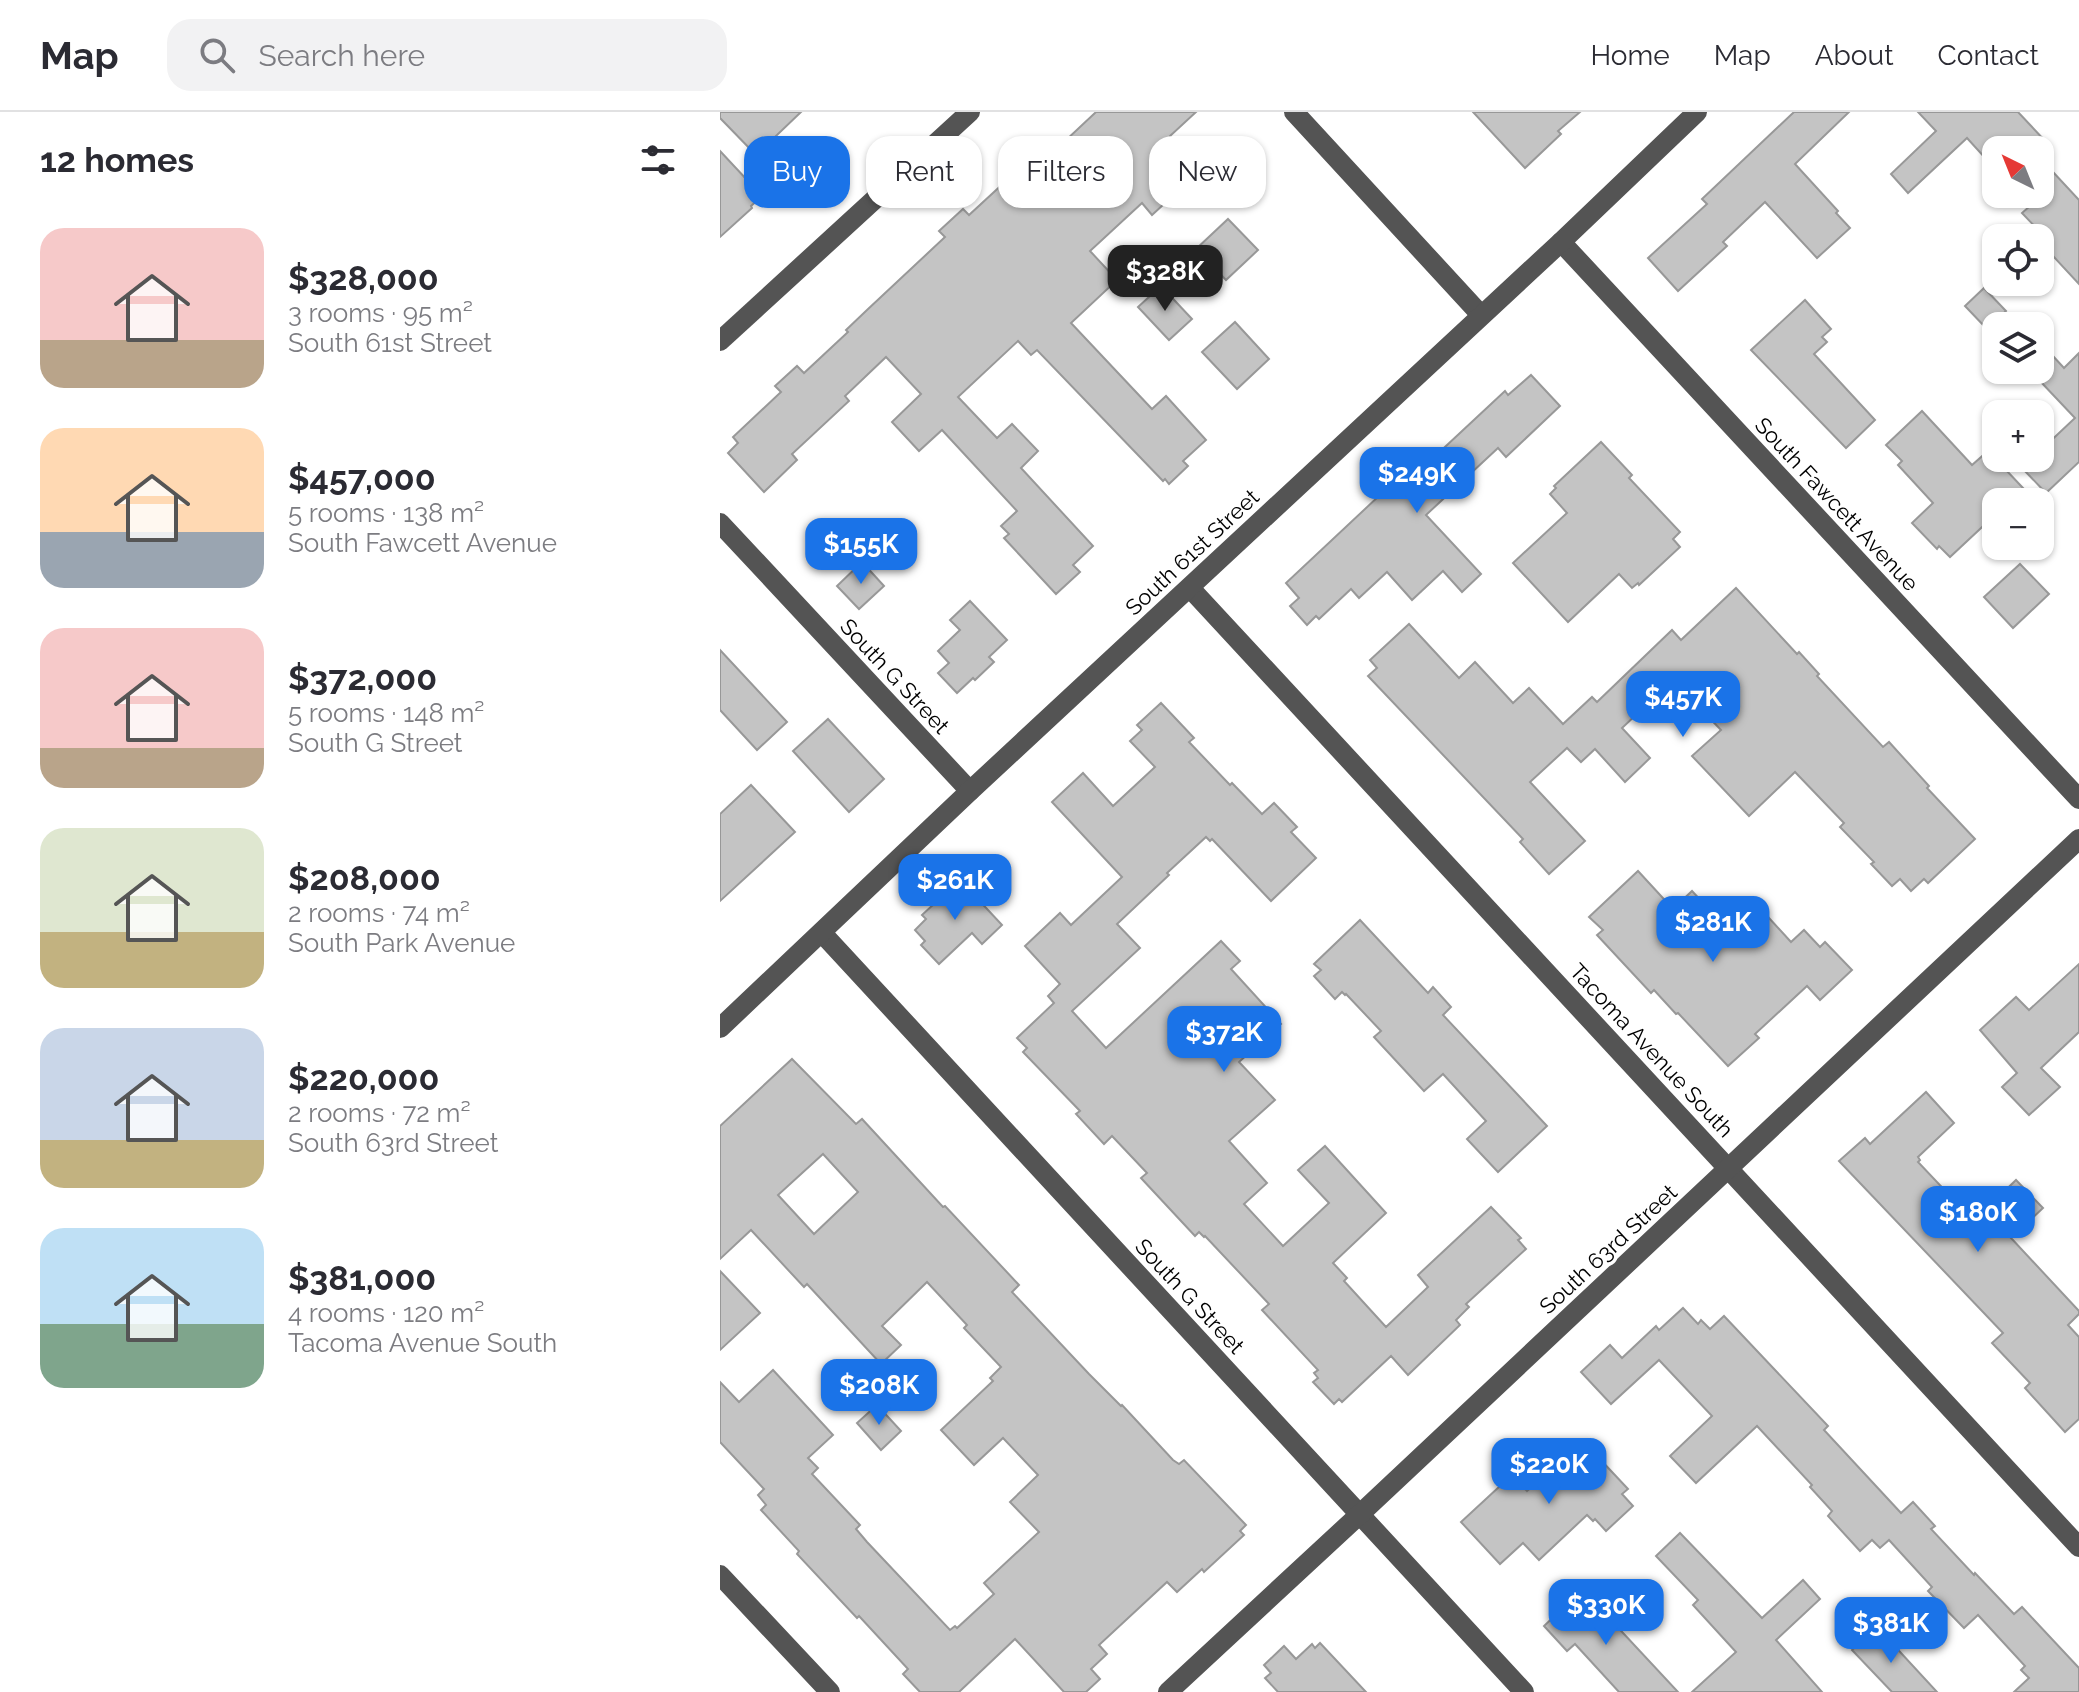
<!DOCTYPE html>
<meta charset="utf-8">
<style>
:root{--surface:#fff;--page:#f2f2f3;--text:#2b2b33;--muted:#7c7c81;--line:#e1e1e2;--accent:#1a73e8}
body{margin:0;font-family:Raleway,sans-serif;background:var(--page);color:var(--text);height:100vh;display:flex;flex-direction:column;font-size:30px;white-space:nowrap}
*{box-sizing:border-box;margin:0}
p{font-size:26px;color:var(--muted)}
.icon{flex:none;width:44px;height:44px;fill:none;stroke:currentColor;stroke-width:2;stroke-linecap:round;stroke-linejoin:round}
.map{position:relative;flex:1;overflow:hidden}
.drawer{display:flex;flex-direction:column;background:var(--surface);width:720px}
.drawer>*{flex:none}
.top-card{position:absolute;left:24px;top:24px;width:760px;height:72px;display:flex;gap:16px}
.needle{width:52px;rotate:317deg}
.buttons{position:absolute;left:1262px;top:24px;display:grid;gap:16px}
.buttons a{display:grid;place-items:center;width:72px;height:72px;border-radius:16px;background:var(--surface);box-shadow:0 2px 6px #0004;font-size:40px}
.price{position:absolute;translate:-50% -68px;padding:0 18px;border-radius:16px;background:var(--accent);color:#fff;font-size:26px;line-height:52px;filter:drop-shadow(0 2px 4px #0008)}
.price::after{content:'';position:absolute;left:50%;top:48px;width:24px;height:18px;margin-left:-12px;background:inherit;clip-path:polygon(0 0,100% 0,50% 100%)}
.price.current{background:#222;color:#fff}
ul{padding:0;list-style:none}
li{display:flex;align-items:center;gap:24px;height:200px;padding:0 40px}
li span{display:grid;place-items:center;flex:none;width:224px;height:160px;border-radius:24px;color:#555}
li>.icon{margin-inline-start:auto}
span .icon{width:96px;height:96px;fill:#fffc;stroke-width:1}
li b{font-size:34px}
h2{display:flex;justify-content:space-between;align-items:center;height:96px;padding:0 40px;font-size:34px}
.pill{padding:0 28px;border-radius:24px;background:var(--surface);box-shadow:0 2px 6px #0004;font-size:28px;line-height:72px}
.pill.current{background:var(--accent);color:#fff}
header{display:flex;align-items:center;gap:48px;box-sizing:border-box;height:112px;padding:0 40px;background:var(--surface);border-bottom:2px solid var(--line)}
header strong{font-size:38px}
nav{display:flex;gap:44px;margin-inline-start:auto;font-size:28px}
.search{width:560px;height:72px;background:var(--page);display:flex;align-items:center;gap:20px;box-sizing:border-box;padding:0 28px;border-radius:24px;color:var(--muted);font-size:30px}
main{display:flex;flex:1;min-height:0}
.map>svg:first-child{display:block}
</style>
<header>
<strong>Map</strong>
<div class="search"><svg class="icon" aria-label="search" viewBox="0 0 24 24"><circle cx="10" cy="10" r="6"/><path d="M15 15l6 6"/></svg>Search here</div>
<nav><a>Home</a><a>Map</a><a>About</a><a>Contact</a></nav>
</header>
<main>
<section class="drawer">
<h2>12 homes<svg class="icon" aria-label="filters" viewBox="0 0 24 24"><path d="M4 7h16M4 17h16"/><circle cx="9" cy="7" r="2"/><circle cx="15" cy="17" r="2"/></svg></h2>
<ul>
<li><span style="background:linear-gradient(#f6c9c9 70%,#b9a48a 0)"><svg class="icon" aria-label="home" viewBox="0 0 24 24"><path d="M3 11l9-7 9 7M6 9v11h12V9"/></svg></span><div><b>$328,000</b><p>3 rooms · 95 m²</p><p>South 61st Street</p></div></li>
<li><span style="background:linear-gradient(#ffd9b3 65%,#9aa5b1 0)"><svg class="icon" aria-label="home" viewBox="0 0 24 24"><path d="M3 11l9-7 9 7M6 9v11h12V9"/></svg></span><div><b>$457,000</b><p>5 rooms · 138 m²</p><p>South Fawcett Avenue</p></div></li>
<li><span style="background:linear-gradient(#f6c9c9 75%,#b9a48a 0)"><svg class="icon" aria-label="home" viewBox="0 0 24 24"><path d="M3 11l9-7 9 7M6 9v11h12V9"/></svg></span><div><b>$372,000</b><p>5 rooms · 148 m²</p><p>South G Street</p></div></li>
<li><span style="background:linear-gradient(#dfe7d0 65%,#c2b280 0)"><svg class="icon" aria-label="home" viewBox="0 0 24 24"><path d="M3 11l9-7 9 7M6 9v11h12V9"/></svg></span><div><b>$208,000</b><p>2 rooms · 74 m²</p><p>South Park Avenue</p></div></li>
<li><span style="background:linear-gradient(#c9d6e8 70%,#c2b280 0)"><svg class="icon" aria-label="home" viewBox="0 0 24 24"><path d="M3 11l9-7 9 7M6 9v11h12V9"/></svg></span><div><b>$220,000</b><p>2 rooms · 72 m²</p><p>South 63rd Street</p></div></li>
<li><span style="background:linear-gradient(#bfe0f5 60%,#7fa58c 0)"><svg class="icon" aria-label="home" viewBox="0 0 24 24"><path d="M3 11l9-7 9 7M6 9v11h12V9"/></svg></span><div><b>$381,000</b><p>4 rooms · 120 m²</p><p>Tacoma Avenue South</p></div></li>
</ul>
</section>
<div class="map">
<svg width="1359" height="1580" viewBox="0 0 1359 1580">
<rect width="100%" height="100%" fill="#fff"/>
<g fill="#c4c4c4" stroke="#989898" stroke-width="2" fill-rule="evenodd">
<polygon points="0,0 81,0 36,43 0,6"/>
<polygon points="376,0 476,0 450,24 481,58 432,103 422,91 370,139 397,168 351,211 432,297 446,284 486,328 463,349 468,354 449,372 445,367 443,369 317,238 311,243 298,229 238,285 277,326 292,312 318,339 301,356 373,434 353,453 360,460 336,482 284,426 289,422 281,414 297,399 222,318 199,339 172,310 201,282 166,245 125,284 129,289 72,342 77,348 44,380 8,341 18,331 13,325 61,280 55,274 77,254 84,261 128,220 126,218 147,198 225,125 219,119 243,97 249,103 301,55 308,62 312,60"/>
<polygon points="753,0 860,0 838,19 841,22 805,56"/>
<polygon points="1074,0 1129,0 1075,52 1118,99 1116,101 1130,116 1097,146 1045,90 1003,130 1007,134 958,179 928,146 987,92 982,87"/>
<polygon points="1198,0 1298,0 1328,32 1320,40 1320,38 1276,38 1276,58 1247,26 1188,81 1171,62 1216,19"/>
<polygon points="0,39 42,84 31,94 32,96 0,125"/>
<polygon points="1320,46 1359,88 1359,172 1320,130 1320,126 1315,125 1320,120 1302,101 1310,94 1298,82 1320,82"/>
<polygon points="508,107 538,138 506,168 476,137"/>
<polygon points="441,174 472,207 449,228 418,195"/>
<polygon points="1264,176 1286,199 1267,217 1245,194"/>
<polygon points="1085,188 1111,217 1102,225 1107,230 1094,242 1155,308 1126,336 1031,238"/>
<polygon points="515,210 549,247 517,277 482,240"/>
<polygon points="1320,230 1344,256 1359,241 1359,350 1326,381 1302,356 1312,346 1320,346 1320,339 1355,306 1320,269"/>
<polygon points="811,263 840,294 786,345 778,336 706,403 761,462 742,480 723,459 692,488 667,460 639,486 631,477 599,507 596,504 587,513 570,494 579,486 566,471 676,368 682,375 785,279 788,283"/>
<polygon points="1202,299 1252,353 1268,339 1303,376 1288,390 1276,390 1276,402 1230,445 1219,434 1217,437 1192,411 1213,391 1178,353 1182,349 1166,333"/>
<polygon points="881,330 912,363 909,366 960,420 953,427 960,435 919,473 918,471 912,476 899,462 848,510 793,451 847,401 830,382 836,376 834,374"/>
<polygon points="142,450 164,474 139,497 117,474"/>
<polygon points="1300,452 1329,482 1293,516 1264,485"/>
<polygon points="1016,476 1077,542 1079,540 1099,562 1097,564 1163,635 1169,630 1209,674 1207,676 1255,727 1208,771 1204,767 1191,779 1180,767 1172,774 1151,752 1154,750 1120,715 1124,711 1075,660 1029,704 972,644 1001,618 953,568 902,616 930,646 905,670 875,637 861,650 847,636 810,670 865,729 829,762 800,730 803,727 648,564 657,556 650,548 689,512 739,566 755,550 793,591 809,576 843,612 872,585 877,590 952,518 961,528"/>
<polygon points="250,489 287,528 269,545 274,550 255,568 253,566 237,581 218,561 229,551 218,539 240,518 230,508"/>
<polygon points="0,538 67,610 37,638 0,598"/>
<polygon points="441,591 474,626 469,630 510,673 512,671 542,702 554,691 577,715 571,720 596,746 551,789 492,727 490,729 486,725 447,761 449,763 397,812 420,836 352,899 386,936 501,829 520,849 511,857 561,912 519,950 555,988 509,1029 547,1071 524,1092 563,1134 609,1091 578,1058 605,1034 666,1101 613,1151 627,1166 624,1169 666,1215 708,1175 698,1163 771,1095 801,1126 798,1128 806,1137 746,1192 749,1195 736,1208 740,1213 688,1263 671,1244 622,1290 619,1287 614,1292 593,1270 598,1266 594,1261 598,1258 542,1198 549,1192 485,1124 484,1125 479,1120 475,1124 421,1066 427,1061 392,1024 384,1032 356,1002 360,999 303,940 307,936 297,926 334,891 328,884 340,872 305,834 340,801 351,813 402,765 332,690 363,661 393,694 435,655 410,629 422,618 417,613"/>
<polygon points="108,607 164,667 129,700 73,639"/>
<polygon points="31,673 75,720 0,789 0,702"/>
<polygon points="918,759 953,797 972,779 1021,832 1049,806 1071,830 1084,818 1100,835 1105,830 1132,858 1100,888 1087,874 1035,922 1039,926 1008,954 958,901 956,902 934,878 931,881 877,823 883,818 869,805"/>
<polygon points="240,768 282,813 262,832 252,821 219,852 201,833 205,829 195,818 206,807 202,803"/>
<polygon points="640,808 708,881 713,875 731,895 723,903 827,1014 778,1060 747,1027 766,1009 723,962 704,979 654,925 661,919 626,882 625,883 622,880 615,887 594,864 601,858 594,852"/>
<polygon points="1359,852 1359,920 1321,956 1340,975 1309,1003 1282,975 1297,961 1260,918 1296,885 1309,898"/>
<path d="M 72,947 L 136,1012 L 142,1007 L 223,1095 L 225,1094 L 299,1173 L 292,1180 L 369,1262 L 401,1294 L 402,1293 L 453,1348 L 459,1352 L 464,1348 L 526,1413 L 520,1419 L 524,1423 L 484,1460 L 482,1457 L 457,1480 L 447,1470 L 379,1533 L 387,1542 L 371,1557 L 380,1567 L 366,1580 L 344,1580 L 295,1527 L 239,1580 L 200,1580 L 183,1562 L 188,1557 L 139,1504 L 137,1506 L 77,1442 L 79,1439 L 41,1398 L 46,1393 L 38,1383 L 44,1377 L 0,1330 L 0,1270 L 19,1290 L 53,1258 L 113,1323 L 88,1346 L 98,1356 L 92,1362 L 140,1413 L 136,1417 L 147,1430 L 230,1518 L 235,1514 L 237,1516 L 274,1482 L 264,1471 L 319,1420 L 290,1390 L 318,1363 L 283,1326 L 254,1353 L 221,1318 L 273,1269 L 270,1266 L 281,1255 L 244,1216 L 247,1213 L 207,1170 L 162,1214 L 181,1233 L 161,1252 L 87,1172 L 84,1175 L 31,1118 L 0,1147 L 0,1014 ZM 103,1042 L 138,1080 L 94,1122 L 58,1083 Z"/>
<polygon points="1206,980 1234,1011 1198,1045 1200,1048 1198,1050 1233,1087 1244,1078 1264,1099 1296,1068 1323,1096 1291,1126 1359,1199 1359,1202 1348,1213 1359,1225 1359,1307 1345,1320 1305,1276 1310,1271 1272,1231 1283,1221 1119,1049 1145,1026 1150,1032"/>
<polygon points="0,1159 40,1201 0,1238"/>
<polygon points="963,1196 978,1212 981,1208 990,1217 1004,1204 1108,1314 1104,1318 1181,1401 1193,1390 1215,1414 1211,1417 1254,1463 1255,1461 1294,1502 1302,1495 1359,1556 1359,1580 1294,1580 1309,1566 1301,1558 1305,1554 1258,1503 1244,1516 1208,1479 1212,1475 1169,1428 1160,1436 1152,1428 1140,1439 1108,1404 1112,1399 1090,1375 1092,1373 1037,1314 976,1371 950,1344 992,1304 939,1248 891,1292 861,1260 890,1233 902,1246 936,1214 939,1218"/>
<polygon points="157,1293 181,1319 161,1338 137,1311"/>
<polygon points="862,1328 908,1377 902,1382 913,1394 886,1419 875,1407 873,1409 867,1403 819,1448 803,1431 780,1452 741,1410 792,1363 807,1379"/>
<polygon points="960,1421 1042,1506 1083,1468 1100,1487 1056,1528 1102,1580 972,1580 1016,1540 973,1493 978,1488 936,1444"/>
<polygon points="862,1478 890,1507 958,1580 899,1580 855,1532 847,1539 824,1514"/>
<polygon points="1157,1515 1217,1580 1172,1580 1132,1538"/>
<polygon points="600,1531 646,1580 558,1580 545,1566 551,1561 544,1553 564,1534 576,1547 592,1532 595,1536"/>
</g>
<g fill="none" stroke-linecap="round" stroke-linejoin="round">
<g stroke="#545454" stroke-width="20">
<polyline points="574,0 761,203"/>
<polyline points="841,130 1359,687"/>
<polyline points="0,229 250,0"/>
<polyline points="0,411 250,679"/>
<polyline points="470,476 1359,1435"/>
<polyline points="102,821 804,1580"/>
<polyline points="0,916 250,679 841,130 977,0"/>
<polyline points="0,1463 110,1580"/>
<polyline points="448,1580 639,1403 1359,727"/>
</g>
</g>
<g text-anchor="middle" dominant-baseline="central" stroke-width="7" stroke-linejoin="round" paint-order="stroke">
<g font-size="22" fill="#000" stroke="#fff">
<text transform="translate(1117 392) rotate(47)">South Fawcett Avenue</text>
<text transform="translate(472 440) rotate(-43)">South 61st Street</text>
<text transform="translate(175 564) rotate(47)">South G Street</text>
<text transform="translate(932 938) rotate(47)">Tacoma Avenue South</text>
<text transform="translate(888 1137) rotate(-43)">South 63rd Street</text>
<text transform="translate(470 1184) rotate(47)">South G Street</text>
</g>
</g>
</svg>
<div class="buttons">
<a><svg class="needle" viewBox="-14 -14 28 28"><path d="M0-13l5 13h-10z" fill="#e53935"/><path d="M0 13l5-13h-10z" fill="#7c7c81"/></svg></a>
<a><svg class="icon" aria-label="locate" viewBox="0 0 24 24"><circle cx="12" cy="12" r="6"/><path d="M12 2v4M12 18v4M2 12h4M18 12h4"/></svg></a>
<a><svg class="icon" aria-label="layers" viewBox="0 0 24 24"><path d="M12 4l9 5-9 5-9-5zM3 14l9 5 9-5"/></svg></a>
<a>+</a>
<a>−</a>
</div>
<b class="price current" style="left:445px;top:201px">$328K</b>
<b class="price" style="left:697px;top:403px">$249K</b>
<b class="price" style="left:141px;top:474px">$155K</b>
<b class="price" style="left:963px;top:627px">$457K</b>
<b class="price" style="left:235px;top:810px">$261K</b>
<b class="price" style="left:993px;top:852px">$281K</b>
<b class="price" style="left:504px;top:962px">$372K</b>
<b class="price" style="left:1258px;top:1142px">$180K</b>
<b class="price" style="left:159px;top:1315px">$208K</b>
<b class="price" style="left:829px;top:1394px">$220K</b>
<b class="price" style="left:886px;top:1535px">$330K</b>
<b class="price" style="left:1171px;top:1553px">$381K</b>
<div class="top-card">
<a class="pill current">Buy</a>
<a class="pill">Rent</a>
<a class="pill">Filters</a>
<a class="pill">New</a>
</div>
</div>
</main>
